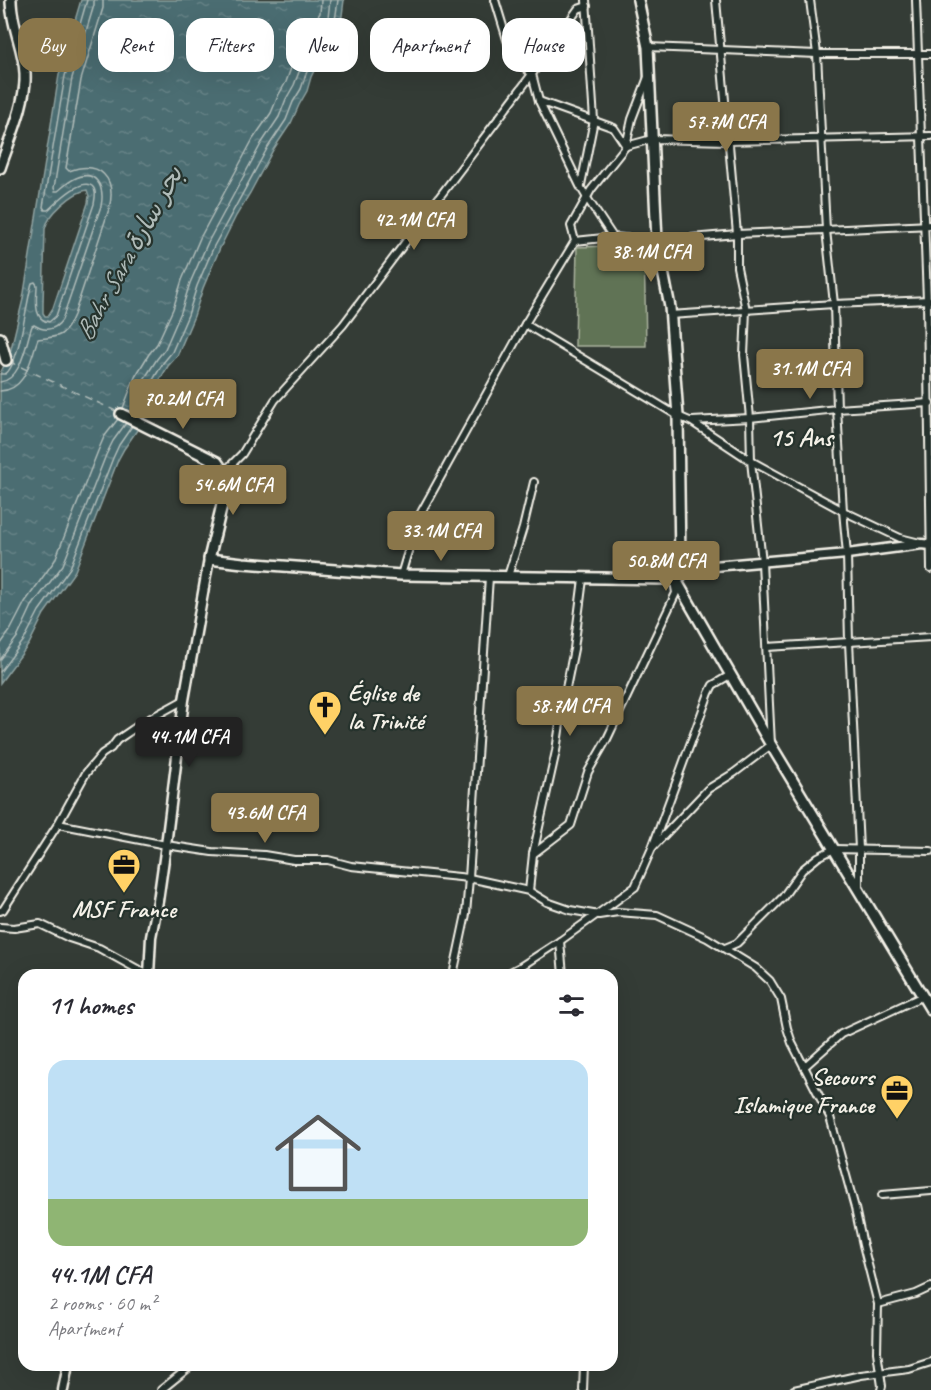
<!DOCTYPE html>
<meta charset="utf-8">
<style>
:root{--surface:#fff;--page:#f7f7f7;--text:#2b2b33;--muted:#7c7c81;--accent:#8a764a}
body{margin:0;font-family:Caveat,"Playpen Sans Arabic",sans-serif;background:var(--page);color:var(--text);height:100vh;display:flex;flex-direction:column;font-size:22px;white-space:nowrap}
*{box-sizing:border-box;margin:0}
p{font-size:20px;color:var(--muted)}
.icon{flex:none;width:33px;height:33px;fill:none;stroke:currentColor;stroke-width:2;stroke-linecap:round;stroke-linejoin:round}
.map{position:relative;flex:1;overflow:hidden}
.side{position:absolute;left:18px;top:969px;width:600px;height:402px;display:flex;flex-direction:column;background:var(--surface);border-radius:18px;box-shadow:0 6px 24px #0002}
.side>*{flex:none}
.guide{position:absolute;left:18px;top:18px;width:600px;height:54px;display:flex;gap:12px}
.price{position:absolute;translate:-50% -51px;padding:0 14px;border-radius:6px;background:var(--accent);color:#fff;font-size:20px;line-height:39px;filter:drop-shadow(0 2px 3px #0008)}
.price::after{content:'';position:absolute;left:50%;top:36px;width:18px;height:14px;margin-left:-9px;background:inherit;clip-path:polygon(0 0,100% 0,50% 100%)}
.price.current{background:#222;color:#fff}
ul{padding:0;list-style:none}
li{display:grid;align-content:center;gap:12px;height:318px;padding:0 30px}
li span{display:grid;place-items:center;height:186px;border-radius:18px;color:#555}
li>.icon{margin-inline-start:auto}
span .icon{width:108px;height:108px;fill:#fffc;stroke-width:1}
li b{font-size:26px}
h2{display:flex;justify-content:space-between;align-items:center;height:72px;padding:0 30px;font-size:26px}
.tag{padding:0 21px;border-radius:18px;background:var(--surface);box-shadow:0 6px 24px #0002;font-size:21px;line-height:54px}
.tag.current{background:var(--accent);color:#fff}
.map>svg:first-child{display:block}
</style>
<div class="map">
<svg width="931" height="1390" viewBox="0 0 931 1390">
<defs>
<pattern id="water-ripples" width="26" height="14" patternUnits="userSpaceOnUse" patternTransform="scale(1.5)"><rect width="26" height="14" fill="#4b6d72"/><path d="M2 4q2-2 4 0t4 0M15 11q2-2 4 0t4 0" fill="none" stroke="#668286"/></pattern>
</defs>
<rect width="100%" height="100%" fill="#343c36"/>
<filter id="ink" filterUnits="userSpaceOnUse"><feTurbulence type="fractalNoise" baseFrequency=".0167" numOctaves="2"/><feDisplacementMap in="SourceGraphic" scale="12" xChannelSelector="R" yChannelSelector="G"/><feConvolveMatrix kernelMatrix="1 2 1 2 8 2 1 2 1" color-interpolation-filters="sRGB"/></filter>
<g filter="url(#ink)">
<polygon fill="#617355" stroke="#aab29e" stroke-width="1.5" points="644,245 646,346 575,346 577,247"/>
<path fill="url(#water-ripples)" stroke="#8fa2a1" stroke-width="1.5" fill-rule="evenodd" d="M 81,0 L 344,0 L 341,23 L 327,44 L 311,77 L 307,91 L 299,105 L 291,123 L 273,150 L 250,193 L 236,216 L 220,248 L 203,288 L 194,316 L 177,356 L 168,366 L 155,388 L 142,423 L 124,449 L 118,460 L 75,571 L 44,614 L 29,644 L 0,683 L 0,374 L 10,353 L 23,299 L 59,75 ZM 87,190 L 89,196 L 88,203 L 53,308 L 48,316 L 45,316 L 43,313 L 43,304 L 45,229 C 48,214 73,192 87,190 Z"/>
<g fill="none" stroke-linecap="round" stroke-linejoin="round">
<g stroke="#b0bcb9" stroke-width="1.5">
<path d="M 0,374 C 2,374 3,374 5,374 C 19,367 27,298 32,283 L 35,282 L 37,285 C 37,297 32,320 49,322 L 56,316 L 94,204 C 95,198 97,190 92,186 C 81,177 56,203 48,210 L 45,210 L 43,207 L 65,76 L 87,0"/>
<path d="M 0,382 C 22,380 26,342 32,326 L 34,325 C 45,332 55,330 62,320 L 101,206 C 105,187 96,168 74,179 C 68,182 63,187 58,191 L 55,191 L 54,188 L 72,78 L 94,5 L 94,0"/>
<path d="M 0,391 C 27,390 30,359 38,339 C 59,337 65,337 74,315 L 109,209 C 117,178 100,160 69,171 L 66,168 L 81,80 L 103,8 L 103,0"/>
<polyline points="123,408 135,377 149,354 157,344 173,309 182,280 200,238 253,139 271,113 278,96 286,82 291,68 307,33 320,13 321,0"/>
<polyline points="131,412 143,381 157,359 165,349 181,312 190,283 208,242 261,144 279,117 286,99 294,85 299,72 315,37 328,18 330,0"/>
<polyline points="138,416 150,385 163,363 172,352 188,315 197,286 214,246 268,147 286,120 293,102 301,89 306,74 321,41 335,21 338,0"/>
<polyline points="0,645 10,631 25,602 55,560 98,451 104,437 118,419"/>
<polyline points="0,660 18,636 32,606 63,565 106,455 113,441 126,423"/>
<polyline points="0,672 24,640 39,611 70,568 113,458 119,445 132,426"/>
</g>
<polyline stroke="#b0bcb9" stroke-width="1.5" stroke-dasharray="8 6" stroke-linecap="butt" points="8,361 118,412"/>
<g stroke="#f4f1e8" stroke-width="10">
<g id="minor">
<polyline points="495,0 512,56 532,74 539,101 580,186 587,198 613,237"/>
<polyline points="810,0 817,54 826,230 834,304 837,409 843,511 847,554 849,642 859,849 859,889"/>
<polyline points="916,0 927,300 931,569"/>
<polyline points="648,47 817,54 931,54"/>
<polyline points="539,101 614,128 626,146 652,139 728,141 931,136"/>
<polyline points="581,185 594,120 586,0"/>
<polyline points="575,241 613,237 657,241 737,234 931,225"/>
<polyline points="670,315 834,304 930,300"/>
<polyline points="525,324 678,416 692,422 751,461 843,511 900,538 920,543"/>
<polyline points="692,421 750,418 837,409 930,403"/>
<polyline points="224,472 242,454 275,400 343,325 532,74 578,9 587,6"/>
<polyline points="401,575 418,518 525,324 575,241 571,226 591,190 626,146 632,119 648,77"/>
<polyline points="508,576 523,528 534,482"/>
<polyline points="767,647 931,637"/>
<polyline points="58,824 166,845 212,852 264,855 294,860 328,860 351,866 469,878 529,891 547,902 570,910 599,915 618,912 657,915 707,938 756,968 770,981 781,999 787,1028 792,1043 830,1117 855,1208 863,1245 878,1304 877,1352 882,1386 881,1390"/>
<polyline points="652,848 708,789 734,773 771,745 762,562 751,461 750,418 744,355 746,310 737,267 737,234 716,0"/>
<polyline points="533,854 571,825 588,772 607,739 676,593 674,581"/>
<polyline points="529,891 533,854 556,751 563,703 574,649 583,579"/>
<polyline points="0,911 3,910 58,824 86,773 102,754 111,748 117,740 142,723 184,700"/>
<polyline points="0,927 14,928 40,924 69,938 99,948 148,975"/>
<polyline points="560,941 563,975"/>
<polyline points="725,948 737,943 783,897 802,870 818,857 834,849 931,851"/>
<polyline points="453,975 466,914 469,878 489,577"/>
<polyline points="505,975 520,967 560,941 635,887 652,848 709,693 713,685 730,675"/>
<polyline points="804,1067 841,1034 923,996"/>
<polyline points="882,1195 931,1191"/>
<polyline points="878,1304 916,1294 931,1287"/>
<polyline points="161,1390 192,1365"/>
<polyline points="583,1390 584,1365"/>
<polyline points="794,1390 861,1375 909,1369 931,1362"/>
</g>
</g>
<g stroke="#f4f1e8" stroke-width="13">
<g id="tertiary">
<polyline points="681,569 847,554 922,544 931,545"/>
<polyline points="149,975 151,937 158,901 166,845 184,700 209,559"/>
<polyline points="63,1390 68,1365"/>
</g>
</g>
<g stroke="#f4f1e8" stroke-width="14">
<g id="secondary">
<path d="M 638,0 L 648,47 L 657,241 L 670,307 L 678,416 L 680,562 L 679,567 C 686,574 680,582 671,579 L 668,573 L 669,569 L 675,566 L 679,567"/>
<path d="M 0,168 C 9,141 27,101 25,73 C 24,49 11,25 11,0"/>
<polyline points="0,338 6,360"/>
<path d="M 121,414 L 217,462 C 226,474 226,477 225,492 L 209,559 L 243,563 L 401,575 L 671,579"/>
<polyline points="676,580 771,745 931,1010"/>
</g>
</g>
<use href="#minor" stroke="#26332d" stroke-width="6"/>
<use href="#tertiary" stroke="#26332d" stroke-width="8"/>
<use href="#secondary" stroke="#26332d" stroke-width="9"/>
</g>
</g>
<defs>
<g id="church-pin" transform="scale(1.725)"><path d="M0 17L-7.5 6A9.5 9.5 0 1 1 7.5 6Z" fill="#ffd166" stroke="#26332d"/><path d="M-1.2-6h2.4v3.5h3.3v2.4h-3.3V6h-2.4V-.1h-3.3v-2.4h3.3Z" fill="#111"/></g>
<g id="office-pin" transform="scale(1.725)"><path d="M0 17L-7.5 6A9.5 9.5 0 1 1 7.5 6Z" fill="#ffd166" stroke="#26332d"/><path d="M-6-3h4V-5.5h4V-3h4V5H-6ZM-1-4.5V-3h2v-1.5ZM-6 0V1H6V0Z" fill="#111"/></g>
</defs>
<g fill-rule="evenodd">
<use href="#church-pin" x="325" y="707"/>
<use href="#office-pin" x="124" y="865"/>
<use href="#office-pin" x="897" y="1091"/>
</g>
<g text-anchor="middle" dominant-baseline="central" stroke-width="4.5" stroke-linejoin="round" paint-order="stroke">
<g font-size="24" font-weight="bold" fill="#f4f1e8" stroke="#26332d" text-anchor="start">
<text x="348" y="693">Église de<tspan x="348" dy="28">la Trinité</tspan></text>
<text x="124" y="909" text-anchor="middle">MSF France</text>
<text x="874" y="1077" text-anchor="end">Secours<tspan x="874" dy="28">Islamique France</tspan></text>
</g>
<g font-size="26" font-style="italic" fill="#b0bcb9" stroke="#26332d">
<text transform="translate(129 253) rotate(-61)">Bahr Sara بحر سارة</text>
</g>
<g font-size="26" font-weight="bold" fill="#f4f1e8" stroke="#26332d">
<text x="801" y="437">15 Ans</text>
</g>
</g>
</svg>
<b class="price" style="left:726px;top:153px">57.7M CFA</b>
<b class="price" style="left:414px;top:251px">42.1M CFA</b>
<b class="price" style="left:651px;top:283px">38.1M CFA</b>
<b class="price" style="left:810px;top:400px">31.1M CFA</b>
<b class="price" style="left:183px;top:430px">70.2M CFA</b>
<b class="price" style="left:233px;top:516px">54.6M CFA</b>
<b class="price" style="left:441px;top:562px">33.1M CFA</b>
<b class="price" style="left:666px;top:592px">50.8M CFA</b>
<b class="price" style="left:570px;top:737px">58.7M CFA</b>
<b class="price current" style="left:189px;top:768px">44.1M CFA</b>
<b class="price" style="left:265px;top:844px">43.6M CFA</b>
<div class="guide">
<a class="tag current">Buy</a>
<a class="tag">Rent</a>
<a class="tag">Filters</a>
<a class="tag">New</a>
<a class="tag">Apartment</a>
<a class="tag">House</a>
</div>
<section class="side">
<h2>11 homes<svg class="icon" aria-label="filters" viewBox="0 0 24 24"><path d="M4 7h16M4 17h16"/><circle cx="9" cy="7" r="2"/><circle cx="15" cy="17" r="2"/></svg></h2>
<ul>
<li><span style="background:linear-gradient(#bfe0f5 75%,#8fb573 0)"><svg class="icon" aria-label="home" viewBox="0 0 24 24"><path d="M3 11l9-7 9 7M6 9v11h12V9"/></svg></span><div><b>44.1M CFA</b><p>2 rooms · 60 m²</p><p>Apartment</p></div></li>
</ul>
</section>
</div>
